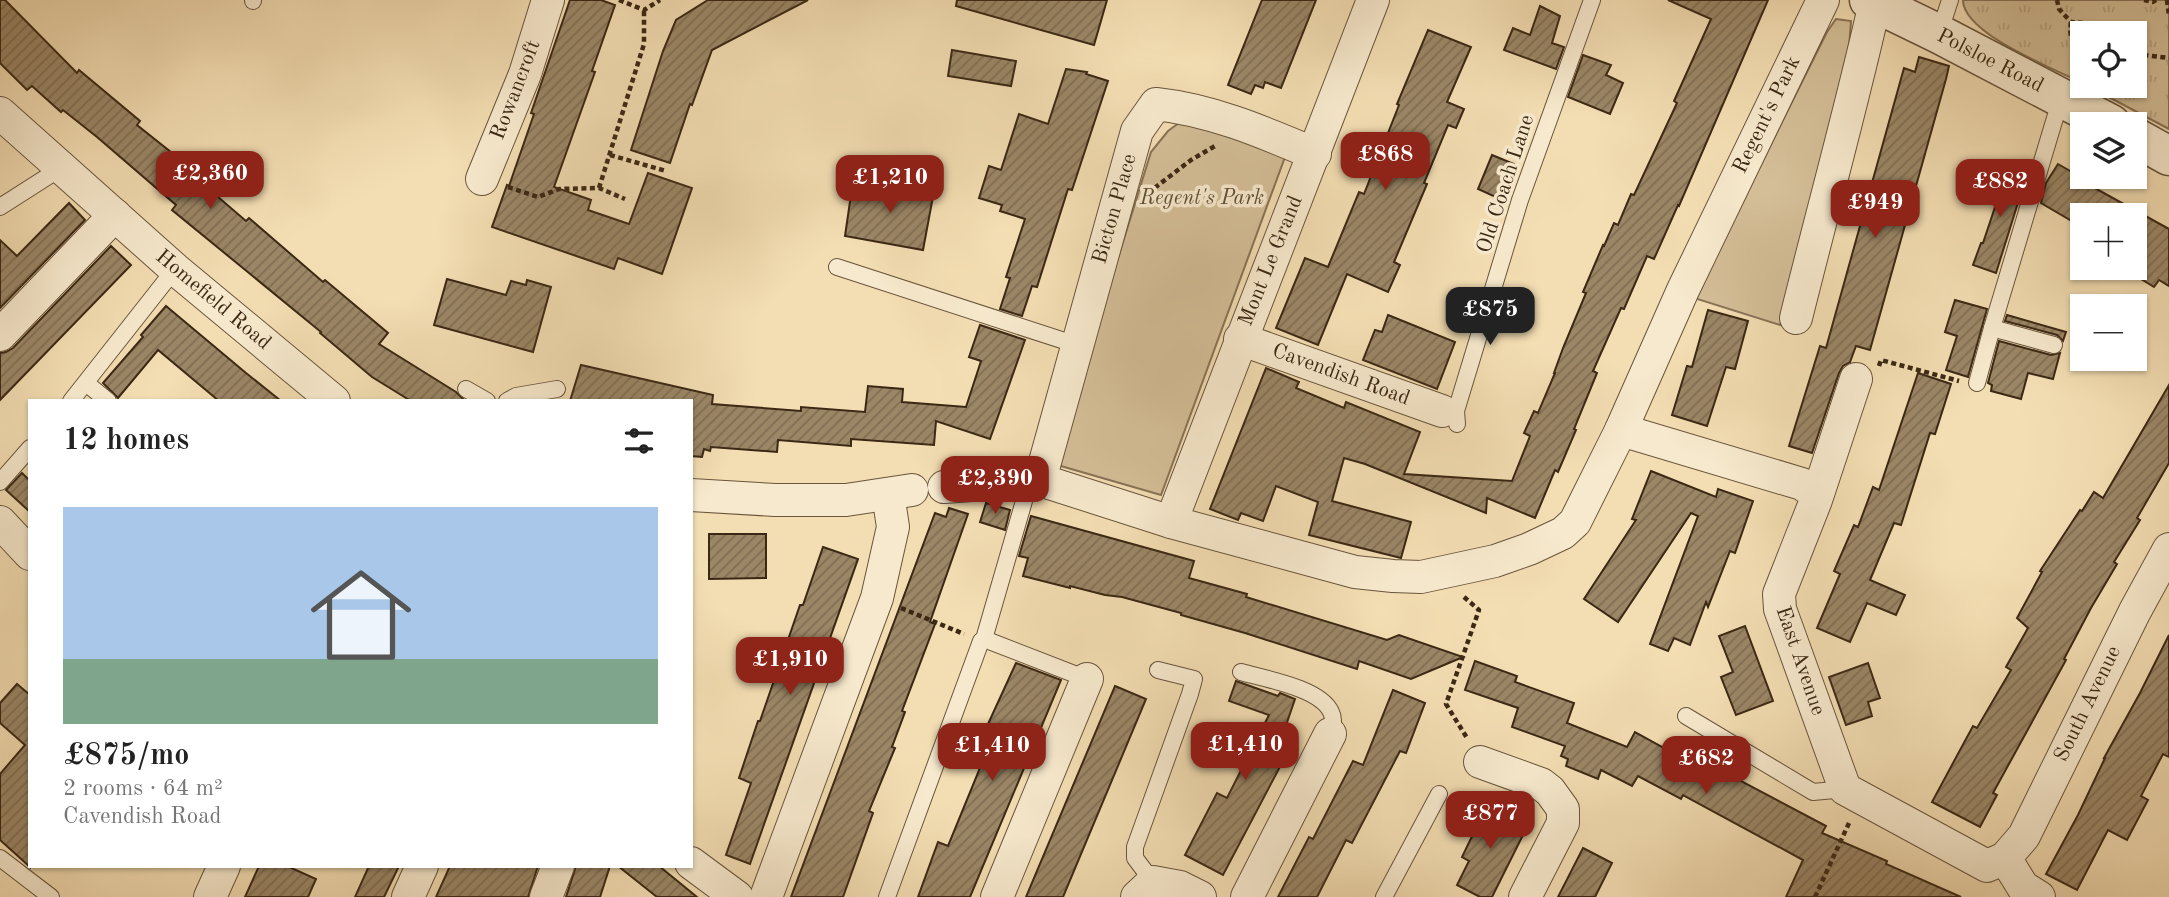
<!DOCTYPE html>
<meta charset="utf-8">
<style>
:root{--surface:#fff;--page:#f2f2f2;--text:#222;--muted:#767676;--accent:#8f2418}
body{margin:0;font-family:"Old Standard TT",serif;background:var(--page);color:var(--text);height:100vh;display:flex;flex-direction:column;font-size:26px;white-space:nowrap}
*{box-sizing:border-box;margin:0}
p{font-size:23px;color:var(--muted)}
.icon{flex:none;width:38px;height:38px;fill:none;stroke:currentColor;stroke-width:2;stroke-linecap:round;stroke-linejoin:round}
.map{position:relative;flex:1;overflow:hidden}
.drawer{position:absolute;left:28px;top:399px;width:665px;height:469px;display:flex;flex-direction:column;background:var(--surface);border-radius:0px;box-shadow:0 2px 5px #0004}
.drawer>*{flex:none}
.buttons{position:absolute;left:2070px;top:21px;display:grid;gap:14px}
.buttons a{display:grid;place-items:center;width:77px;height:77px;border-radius:0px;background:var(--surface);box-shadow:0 2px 5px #0004;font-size:35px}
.price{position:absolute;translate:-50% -60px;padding:0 16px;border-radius:14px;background:var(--accent);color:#fff;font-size:23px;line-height:46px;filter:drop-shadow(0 2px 4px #0008)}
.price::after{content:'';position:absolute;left:50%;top:42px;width:21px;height:16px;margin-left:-10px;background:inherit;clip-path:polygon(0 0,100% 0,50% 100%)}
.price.on{background:#222;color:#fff}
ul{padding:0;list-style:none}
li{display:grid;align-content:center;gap:14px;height:371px;padding:0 35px}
li span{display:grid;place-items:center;height:217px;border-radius:0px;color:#555}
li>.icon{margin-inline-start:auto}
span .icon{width:126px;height:126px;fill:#fffc;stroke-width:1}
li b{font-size:30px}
h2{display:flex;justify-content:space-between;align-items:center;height:84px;padding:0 35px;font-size:30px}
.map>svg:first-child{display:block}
</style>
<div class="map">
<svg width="2169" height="897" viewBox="0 0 2169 897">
<defs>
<pattern id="grass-tufts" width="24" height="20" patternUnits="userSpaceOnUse" patternTransform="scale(1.75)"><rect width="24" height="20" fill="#d4be97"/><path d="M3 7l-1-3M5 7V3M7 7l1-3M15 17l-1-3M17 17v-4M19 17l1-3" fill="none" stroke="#b7a381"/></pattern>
<pattern id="building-hatch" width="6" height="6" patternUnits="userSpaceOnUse" patternTransform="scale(1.75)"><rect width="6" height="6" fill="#9b8666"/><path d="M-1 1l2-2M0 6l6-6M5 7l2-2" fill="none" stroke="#806e53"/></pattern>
</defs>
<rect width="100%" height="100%" fill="#f3ddb2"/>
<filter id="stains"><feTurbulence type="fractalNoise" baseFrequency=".00286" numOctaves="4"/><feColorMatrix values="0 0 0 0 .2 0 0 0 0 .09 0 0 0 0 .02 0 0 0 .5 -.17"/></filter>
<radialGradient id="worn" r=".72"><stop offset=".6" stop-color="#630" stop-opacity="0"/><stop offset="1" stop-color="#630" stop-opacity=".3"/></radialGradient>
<path fill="url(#grass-tufts)" stroke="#887356" stroke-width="2" d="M 1963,0 L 2169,0 L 2169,129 L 2088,86 L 2135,86 L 2135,33 L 2082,33 L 2082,83 C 2055,69 1963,34 1963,0 Z"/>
<g fill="#d4be97" stroke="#887356" stroke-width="2">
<polygon points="1836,19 1851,21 1849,48 1797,272 1780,325 1694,298 1827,32"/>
<polygon points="1183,120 1285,157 1161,495 1054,464 1151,152 1168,131"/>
</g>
<g fill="url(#building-hatch)" stroke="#3b2814" stroke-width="2">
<polygon points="0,0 5,0 77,73 79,70 140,121 137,125 186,164 183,167 246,221 249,218 323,282 325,280 388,333 379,344 456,392 465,401 411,401 372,377 320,333 321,332 172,210 176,205 97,137 63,110 61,112 32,86 27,90 0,63"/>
<polygon points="570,0 601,0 615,5 592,71 595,72 554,187 591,200 588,210 629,224 648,173 692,188 662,274 618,258 614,269 492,227 507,185 509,186 534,114 531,113"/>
<polygon points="708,0 808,0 712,50 692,105 690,104 670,163 631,150 663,51 676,20"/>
<polygon points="957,0 1107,0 1094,45 956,6"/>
<polygon points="1262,0 1316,0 1281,88 1265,82 1263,88 1255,85 1251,94 1228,85"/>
<polygon points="1668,0 1768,0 1679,206 1678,205 1654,259 1647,256 1624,309 1621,308 1593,371 1597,373 1574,429 1576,430 1558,472 1555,470 1535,518 1487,498 1486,513 1365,464 1344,458 1332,501 1411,522 1401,558 1309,535 1318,502 1276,486 1263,521 1241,513 1238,520 1210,509 1266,368 1299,382 1296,388 1344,408 1346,402 1420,432 1404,474 1512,481 1530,436 1524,433 1534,411 1538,413 1555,373 1554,373 1563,348 1586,293 1583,292 1603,245 1604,246 1614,223 1618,225 1631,194 1634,195 1677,103 1674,101 1711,19"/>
<polygon points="1540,6 1560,16 1552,43 1564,47 1556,69 1504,50 1513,28 1530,35"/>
<polygon points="1428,30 1471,47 1447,102 1464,109 1456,128 1448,125 1424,183 1427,184 1394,262 1400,265 1388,292 1347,274 1318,345 1276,328 1305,258 1328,267 1359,192 1364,194 1399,105 1397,104"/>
<polygon points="952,50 1016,61 1011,86 948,76"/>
<polygon points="1583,55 1611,65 1606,75 1623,83 1610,114 1568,97"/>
<polygon points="1919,57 1949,66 1946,79 1870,350 1856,346 1850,362 1843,366 1839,373 1812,453 1789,446 1820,346 1826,348 1904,68 1915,72"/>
<polygon points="1066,69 1087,72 1086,74 1108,81 1072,190 1068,189 1037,287 1032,286 1022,316 1000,309 1010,278 1006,277 1025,219 1000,211 1002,205 979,198 989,166 1001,170 1019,114 1048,124"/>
<polygon points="1492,155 1514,164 1500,199 1478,189"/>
<polygon points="2058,164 2084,179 2082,181 2169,229 2169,286 2159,280 2154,287 2128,271 2130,268 2135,268 2135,215 2082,215 2082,227 2041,203 2046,183"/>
<polygon points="1998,167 2026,177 1996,273 1973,265 1981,243 1983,243 1999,195 1991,192 1996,177 1994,176"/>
<polygon points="875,182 934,191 923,250 845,236 852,188 873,191"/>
<polygon points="69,203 85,220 0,308 0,240 17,256"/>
<polygon points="111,246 131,265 0,400 0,353 6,352 13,348"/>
<polygon points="447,279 506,295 511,281 526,285 527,280 551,287 533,352 434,325"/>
<polygon points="1955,300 1987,309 1968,377 1946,370 1957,336 1945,332"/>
<polygon points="166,306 246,373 281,401 219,401 158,350 118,398 103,383 143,337 141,335"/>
<polygon points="1708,310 1748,321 1735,369 1726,367 1707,426 1672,415 1687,366 1692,367"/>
<polygon points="1388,315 1455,342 1437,389 1363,360 1375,330 1382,332"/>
<polygon points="2007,315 2066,332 2063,341 2057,335 2005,321"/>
<polygon points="980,325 1025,340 990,439 936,421 934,445 851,439 851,446 778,440 777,452 711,447 710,451 704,449 702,457 691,456 691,401 570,401 581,365 713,395 712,404 801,411 801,407 865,412 868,386 903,389 902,402 966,407 981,361 969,357"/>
<polygon points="1999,341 2051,355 2060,353 2053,379 2028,373 2021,399 1991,391 1992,385 1988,383"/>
<polygon points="1918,373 1951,384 1935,434 1930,433 1901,525 1894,523 1870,580 1905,595 1896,615 1867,603 1850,642 1817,628 1840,574 1834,571 1854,525 1858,527 1873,487 1879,490"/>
<polygon points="2169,385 2169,463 2137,518 2140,520 2114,562 2117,564 2091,608 2064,659 2066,660 1993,793 1997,795 1980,827 1932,802 1973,726 1977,728 2011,670 2006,667 2028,628 2017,618 2042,572 2040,571 2080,510 2082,511 2094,492 2103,498"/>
<polygon points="1651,471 1716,497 1718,489 1753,501 1735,553 1730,551 1708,607 1706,602 1690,645 1674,638 1668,651 1650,644 1698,516 1691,513 1618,622 1584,599 1636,520 1632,519"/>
<polygon points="22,473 30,481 30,512 6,490"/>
<polygon points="986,503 1010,510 1005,530 980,522"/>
<polygon points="949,508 968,514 930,622 935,624 902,711 905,712 892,747 895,748 869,811 873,813 843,897 791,897 935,513 946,517"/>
<polygon points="1031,516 1194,561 1189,578 1247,594 1246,597 1387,640 1399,635 1463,657 1411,679 1359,661 1357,669 1245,633 1181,615 1181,613 1122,597 1105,595 1070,586 1070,588 1023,576 1028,558 1019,556"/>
<polygon points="709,534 766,534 766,578 709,579"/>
<polygon points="823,547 858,559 750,864 726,855 751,783 739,778 758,721 760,721 800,605 803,605"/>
<polygon points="1745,626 1773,701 1736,715 1721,677 1733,672 1719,636"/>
<polygon points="2169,635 2169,757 2163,754 2141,796 2148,800 2127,840 2108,830 2077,890 2046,874 2078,815 2105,758 2104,758 2140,693"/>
<polygon points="1475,661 1517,676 1515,682 1574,703 1567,723 1627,747 1635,732 1722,780 1726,773 1826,826 1822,833 1887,861 1886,864 1961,897 1786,897 1803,860 1683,795 1681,799 1638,776 1632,786 1601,770 1598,779 1566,766 1568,759 1561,756 1565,746 1512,727 1518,708 1465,690"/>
<polygon points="1016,663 1061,680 970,897 918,897 938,842 948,846 980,768 974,765 988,730 988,724"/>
<polygon points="1868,663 1880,698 1868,702 1872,716 1846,725 1829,677"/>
<polygon points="1236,681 1278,696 1280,693 1295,699 1282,737 1293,742 1223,875 1185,855 1217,793 1227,798 1269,715 1229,701"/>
<polygon points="17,684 30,695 30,867 0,840 0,774 25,745 0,723 0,703"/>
<polygon points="1115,686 1146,699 1063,897 1026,897"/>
<polygon points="1393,690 1425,703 1406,753 1400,751 1352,843 1346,840 1317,897 1278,897 1309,837 1313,839 1353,761 1363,765"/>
<polygon points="1484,804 1527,827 1492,897 1480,897 1457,885 1469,861 1462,857 1475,830 1471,828"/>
<polygon points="1583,848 1612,863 1595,897 1558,897"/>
<polygon points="259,866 287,866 316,879 308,897 245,897"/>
<polygon points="369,866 399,866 384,897 355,897"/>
<polygon points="450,866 538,866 528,897 436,897"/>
<polygon points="576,866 610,866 600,897 566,897"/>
<polygon points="618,866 659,866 697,897 657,897"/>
</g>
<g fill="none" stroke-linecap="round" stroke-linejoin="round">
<g stroke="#69553c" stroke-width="18">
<g id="service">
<polyline points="253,1 253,0"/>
<polyline points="1939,34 1950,0"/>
<polyline points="0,207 61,168"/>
<polyline points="837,267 1077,345"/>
<polyline points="1992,328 2054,345"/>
<polyline points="86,383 108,401"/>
<polyline points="1977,383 1992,328 2061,98"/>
<polyline points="466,389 487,401"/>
<polyline points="71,401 175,269"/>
<polyline points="507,401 516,396 557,389"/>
<polyline points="1457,424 1456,411 1520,200 1592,0"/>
<polyline points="0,482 30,448"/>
<polyline points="984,639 1087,679"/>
<path d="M 1241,672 C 1265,679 1320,688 1331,712 C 1335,720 1332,727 1330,734"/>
<polyline points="1686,716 1813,792 1845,789"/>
<polyline points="0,858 51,897"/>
<polyline points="1153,882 1135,858 1135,847 1190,694 1194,679 1158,670"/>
<polyline points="887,897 981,641 984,639 1024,501 1025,480"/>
<polyline points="1384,897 1439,794"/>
</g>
</g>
<g stroke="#69553c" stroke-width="34">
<g id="minor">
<polyline points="0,113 175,269 334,401"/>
<polyline points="482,179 525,74 548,0"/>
<path d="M 1796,318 C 1822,213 1851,109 1875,3"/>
<polyline points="0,335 115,215"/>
<polyline points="1240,339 1442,411"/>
<polyline points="1856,379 1816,500 1779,594 1780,609 1845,789 1987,866 2005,858 2024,836 2135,611 2169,549"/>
<polyline points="1621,430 1802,484 1816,494"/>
<path d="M 1040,480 L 1137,131 L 1156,104 C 1212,110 1263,132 1315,154"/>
<polyline points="944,487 1040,480 1171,522 1355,572 1393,576 1421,577 1495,561 1529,549 1563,533 1575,522 1621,430 1683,290 1823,0"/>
<polyline points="691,495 775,500 846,500 912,490"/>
<polyline points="0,522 30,554"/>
<path d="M 1171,522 C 1237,347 1307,174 1373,0"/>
<polyline points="1480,762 1541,784 1550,791 1563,809 1563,823 1525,897"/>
<polyline points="2005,858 2023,887 2039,897"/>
<polyline points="691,863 737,897"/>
<polyline points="210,897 224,866"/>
<polyline points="408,897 422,866"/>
<polyline points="546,897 558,866"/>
<polyline points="766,897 877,598 893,527 888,494"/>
<polyline points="997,897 1087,679"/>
<polyline points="1137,897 1153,882 1180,887 1200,897"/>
<polyline points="1247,897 1330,734"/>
</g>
</g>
<g stroke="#69553c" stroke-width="41">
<g id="tertiary">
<polyline points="1869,0 1939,34 2111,124"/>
<polyline points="2135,137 2169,156"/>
</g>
</g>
<g stroke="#3b2814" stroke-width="4.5" stroke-dasharray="5 3.5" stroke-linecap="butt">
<polyline points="619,0 644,10 660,0"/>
<polyline points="2057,0 2059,9 2071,22 2146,28"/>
<polyline points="2144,0 2153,2 2156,0"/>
<polyline points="2167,0 2169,16"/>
<path d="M 2071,22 C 2069,36 2071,42 2082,51"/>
<polyline points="2135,54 2169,58"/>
<polyline points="610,155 666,171"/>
<polyline points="508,187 538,197 559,189 599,188 625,199"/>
<polyline points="599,188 644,44 644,10"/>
<polyline points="1148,193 1191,160 1215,146"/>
<polyline points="1879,366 1881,360 1959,381"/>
<polyline points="1464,597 1479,610 1446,704 1467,738"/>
<polyline points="901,608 964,634"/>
<polyline points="1815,897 1849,823"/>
</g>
<use href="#service" stroke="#f7e9cd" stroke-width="16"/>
<use href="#minor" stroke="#f7e9cd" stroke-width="32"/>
<use href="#tertiary" stroke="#f7e9cd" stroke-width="38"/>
</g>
<g text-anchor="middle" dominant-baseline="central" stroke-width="7" stroke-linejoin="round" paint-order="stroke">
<g font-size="21" fill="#3b2814" stroke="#f7e9cd">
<text transform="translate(1990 61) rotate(27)">Polsloe Road</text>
<text transform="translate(516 90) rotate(-69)">Rowancroft</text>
<text transform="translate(1767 115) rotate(-64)">Regent's Park</text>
<text transform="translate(1506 184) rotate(-72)">Old Coach Lane</text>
<text transform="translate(1115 209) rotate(-74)">Bicton Place</text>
<text transform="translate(1271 261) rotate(-68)">Mont Le Grand</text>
<text transform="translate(213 300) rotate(40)">Homefield Road</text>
<text transform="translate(1341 375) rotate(20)">Cavendish Road</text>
<text transform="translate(1800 661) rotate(71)">East Avenue</text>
<text transform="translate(2088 704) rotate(-64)">South Avenue</text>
</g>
<g font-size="21" font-style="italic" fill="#614e35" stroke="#f7e9cd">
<text x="1202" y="198">Regent's Park</text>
</g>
</g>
<rect width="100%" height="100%" filter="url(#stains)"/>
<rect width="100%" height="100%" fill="url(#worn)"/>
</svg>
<div class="buttons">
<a><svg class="icon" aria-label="locate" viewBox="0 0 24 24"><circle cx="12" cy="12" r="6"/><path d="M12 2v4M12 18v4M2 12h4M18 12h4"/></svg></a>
<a><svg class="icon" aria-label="layers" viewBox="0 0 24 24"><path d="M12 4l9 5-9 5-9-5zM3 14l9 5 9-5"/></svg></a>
<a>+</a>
<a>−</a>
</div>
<b class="price" style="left:1385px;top:192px">£868</b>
<b class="price" style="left:210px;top:211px">£2,360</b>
<b class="price" style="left:890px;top:215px">£1,210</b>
<b class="price" style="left:2000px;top:219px">£882</b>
<b class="price" style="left:1875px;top:240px">£949</b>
<b class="price on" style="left:1490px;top:347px">£875</b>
<b class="price" style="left:995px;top:516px">£2,390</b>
<b class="price" style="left:790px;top:697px">£1,910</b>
<b class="price" style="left:1245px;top:782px">£1,410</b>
<b class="price" style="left:992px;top:783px">£1,410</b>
<b class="price" style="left:1706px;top:796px">£682</b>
<b class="price" style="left:1490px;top:851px">£877</b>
<section class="drawer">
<h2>12 homes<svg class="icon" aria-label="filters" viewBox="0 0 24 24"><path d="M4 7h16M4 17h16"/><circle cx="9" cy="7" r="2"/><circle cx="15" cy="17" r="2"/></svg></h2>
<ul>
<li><span style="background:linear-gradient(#a9c7e8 70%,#7fa58c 0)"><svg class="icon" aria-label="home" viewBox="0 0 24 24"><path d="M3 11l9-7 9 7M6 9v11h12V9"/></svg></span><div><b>£875/mo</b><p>2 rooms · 64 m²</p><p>Cavendish Road</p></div></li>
</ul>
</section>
</div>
